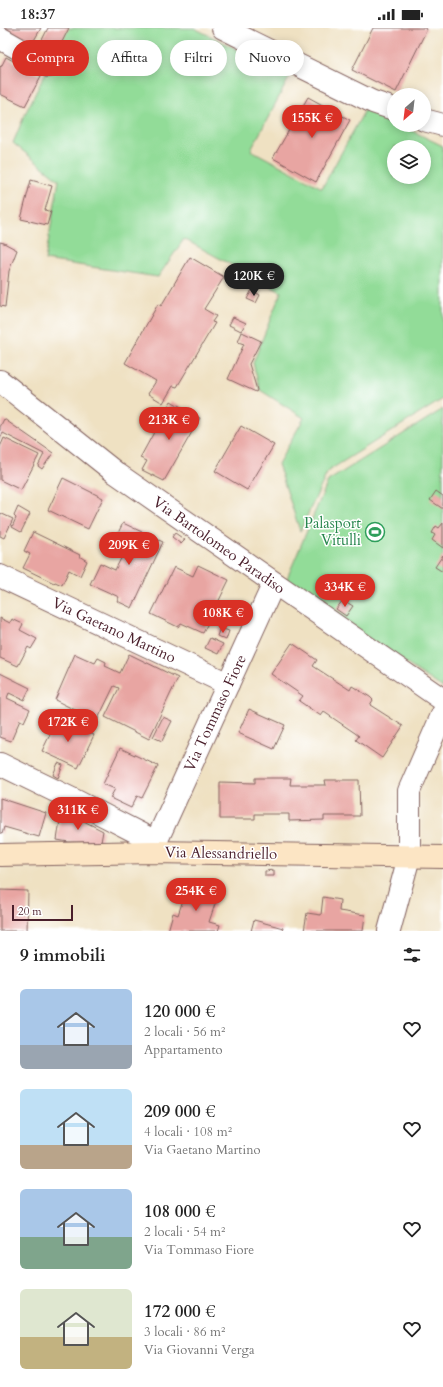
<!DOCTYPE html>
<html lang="it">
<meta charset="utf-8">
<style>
:root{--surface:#fff;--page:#f2f2f2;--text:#222;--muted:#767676;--accent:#d93025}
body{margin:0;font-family:Cardo,serif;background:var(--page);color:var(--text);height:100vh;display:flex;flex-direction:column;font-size:15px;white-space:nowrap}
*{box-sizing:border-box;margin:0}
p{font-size:13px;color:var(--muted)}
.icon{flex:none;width:22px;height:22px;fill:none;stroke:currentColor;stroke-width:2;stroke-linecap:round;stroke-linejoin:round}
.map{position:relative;height:903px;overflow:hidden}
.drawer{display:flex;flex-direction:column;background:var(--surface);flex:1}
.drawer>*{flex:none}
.banner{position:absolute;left:12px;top:12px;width:419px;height:36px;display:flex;gap:8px}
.needle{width:26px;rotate:208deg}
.tools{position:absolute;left:387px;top:60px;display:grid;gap:8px}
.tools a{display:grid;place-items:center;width:44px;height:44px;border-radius:50%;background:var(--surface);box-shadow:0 2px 10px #0003;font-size:20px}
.scale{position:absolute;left:12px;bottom:10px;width:61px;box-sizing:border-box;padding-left:4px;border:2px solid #4a1f2b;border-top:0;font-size:11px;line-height:14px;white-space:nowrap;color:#4a1f2b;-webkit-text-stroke:3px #fff;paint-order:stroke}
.price{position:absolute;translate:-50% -34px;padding:0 9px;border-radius:14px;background:var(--accent);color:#fff;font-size:13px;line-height:26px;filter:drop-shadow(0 1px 2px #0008)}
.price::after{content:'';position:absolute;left:50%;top:24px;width:12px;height:9px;margin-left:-6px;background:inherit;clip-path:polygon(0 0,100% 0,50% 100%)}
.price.on{background:#222;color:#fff}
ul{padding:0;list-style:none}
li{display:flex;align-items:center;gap:12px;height:100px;padding:0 20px}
li span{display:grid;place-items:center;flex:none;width:112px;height:80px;border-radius:6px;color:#555}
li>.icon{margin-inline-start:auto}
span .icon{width:48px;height:48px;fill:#fffc;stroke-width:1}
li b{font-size:17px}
h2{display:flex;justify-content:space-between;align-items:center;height:48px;padding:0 20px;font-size:17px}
.chip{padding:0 14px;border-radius:18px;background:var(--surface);box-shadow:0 2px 10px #0003;font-size:14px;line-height:36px}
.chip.on{background:var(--accent);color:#fff}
.status{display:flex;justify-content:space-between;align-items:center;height:28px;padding:0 20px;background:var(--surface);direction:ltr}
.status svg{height:11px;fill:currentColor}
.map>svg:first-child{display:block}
</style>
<div class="status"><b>18:37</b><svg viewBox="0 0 49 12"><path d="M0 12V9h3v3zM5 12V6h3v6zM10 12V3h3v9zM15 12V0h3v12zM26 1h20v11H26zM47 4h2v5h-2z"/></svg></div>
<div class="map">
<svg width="443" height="903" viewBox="0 0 443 903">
<rect width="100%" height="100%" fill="#fff"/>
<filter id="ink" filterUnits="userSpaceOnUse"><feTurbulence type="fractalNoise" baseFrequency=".025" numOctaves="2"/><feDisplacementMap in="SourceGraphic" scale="8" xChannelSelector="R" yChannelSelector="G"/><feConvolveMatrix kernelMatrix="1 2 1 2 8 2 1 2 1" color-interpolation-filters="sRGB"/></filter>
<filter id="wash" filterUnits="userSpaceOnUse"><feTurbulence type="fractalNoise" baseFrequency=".012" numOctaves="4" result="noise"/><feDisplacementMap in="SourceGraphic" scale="16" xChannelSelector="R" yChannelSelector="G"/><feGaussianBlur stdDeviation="0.9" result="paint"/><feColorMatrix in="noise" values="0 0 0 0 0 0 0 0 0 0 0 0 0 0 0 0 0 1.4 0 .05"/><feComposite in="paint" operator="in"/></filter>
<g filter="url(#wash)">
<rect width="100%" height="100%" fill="#efe1c2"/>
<g fill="#92dc98" stroke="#6e7e62" fill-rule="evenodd">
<path d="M 68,0 L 194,0 L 290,48 L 251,122 L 322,160 L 366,80 L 394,94 L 394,97 L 400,97 L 443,118 L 443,371 L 328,443 L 300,503 L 278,436 L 304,390 L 260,362 L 253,335 L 281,264 L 184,211 L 158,249 L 45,232 L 59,152 L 13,115 L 25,86 ZM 394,119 L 424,119 L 424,149 L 394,149 Z"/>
<polygon points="443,381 443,660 285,555 328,453"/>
</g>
<g id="blocks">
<g fill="#e8a5a2">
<polygon points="2,0 41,0 32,16"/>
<polygon points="48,0 69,0 57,24 40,16"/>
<polygon points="373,0 425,0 427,1 396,64 352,42"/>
<polygon points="6,29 41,48 25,78 0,66 0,38 1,39"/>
<polygon points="308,69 350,92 316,154 273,130"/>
<polygon points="31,152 52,158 45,182 51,184 47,197 21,191"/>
<polygon points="0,214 4,215 17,222 9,243 5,279 0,278"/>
<polygon points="190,229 224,249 204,281 216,288 212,294 215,295 177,359 173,358 163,375 148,366 156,353 125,335 158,276 161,278"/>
<polygon points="252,262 260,267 256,275 247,271"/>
<polygon points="233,289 246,295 241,303 229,297"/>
<polygon points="242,304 261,313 249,336 257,362 256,364 228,351 244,316 238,314"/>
<polygon points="171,373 200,390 164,453 142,442 147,433 140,430"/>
<polygon points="4,391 53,425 42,441 38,438 44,426 3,405 0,411 0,399"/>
<polygon points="241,398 274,417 247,462 215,443"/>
<polygon points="4,410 39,427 21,462 0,452 0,419"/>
<polygon points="63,450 103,470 88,501 48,482"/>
<polygon points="436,463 443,468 443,481 430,472"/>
<polygon points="18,479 30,486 21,504 12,499 16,490 14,488"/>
<polygon points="0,485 13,491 4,510 0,508"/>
<polygon points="123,495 163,514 132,580 117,573 119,569 90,556 100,535 115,542 127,519 114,513"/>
<polygon points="443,495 443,520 432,512 435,507 432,505 436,498 439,500"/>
<polygon points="33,504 80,527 79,528 87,533 80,548 69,542 62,557 55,554 54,555 23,540 30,526 24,523"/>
<polygon points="175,505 185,512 181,516 172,509"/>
<polygon points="443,527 443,544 435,539"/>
<polygon points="198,537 229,552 203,605 181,595 178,599 151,586 174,539 193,548"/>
<polygon points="343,572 353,578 346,588 336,581"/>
<polygon points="0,590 10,595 12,591 23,596 20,602 37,611 31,621 28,619 18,638 0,630"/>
<polygon points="220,600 229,603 226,612 217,608"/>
<polygon points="210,610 223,616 218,626 205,620"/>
<polygon points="292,615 317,632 313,638 350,662 352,658 370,669 373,672 370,677 403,698 382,730 356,712 359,708 355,705 324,684 321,688 299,673 303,668 271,646"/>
<polygon points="75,626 95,635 98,630 106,634 105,638 120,645 129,626 178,650 149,711 105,689 119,660 114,658 97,693 55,672"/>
<polygon points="0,645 30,660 24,672 9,665 7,670 30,681 24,694 20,692 11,713 0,709"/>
<polygon points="249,681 285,697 274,721 238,705"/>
<polygon points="163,689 172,693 162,713 153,709"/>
<polygon points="58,690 94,707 78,740 42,723"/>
<polygon points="120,720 158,738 142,770 137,768 131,780 110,770 115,761 103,756"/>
<polygon points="58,735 63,737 58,750 53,747"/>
<polygon points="255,750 291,750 290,757 326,757 325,752 359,752 360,788 324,788 324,792 289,793 289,786 255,786 255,791 220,791 220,754 255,755"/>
<polygon points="0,770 46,785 39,809 4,799 2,806 0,805"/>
<polygon points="61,786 74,788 103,803 101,814 69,814 57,812"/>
<polygon points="274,842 274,848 265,848 265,843"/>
<polygon points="187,860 205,866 208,860 219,864 209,894 220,897 218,903 168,903 173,885 178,887"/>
<polygon points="0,862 28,863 27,903 0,903"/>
<polygon points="323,869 340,872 339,883 365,887 363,903 304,903 307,885 321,887"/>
<polygon points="254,892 283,900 282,903 251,903"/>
</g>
</g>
</g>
<g filter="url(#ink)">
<use href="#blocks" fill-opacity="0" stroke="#846360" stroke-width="1"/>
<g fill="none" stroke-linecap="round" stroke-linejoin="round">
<g stroke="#846360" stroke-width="24">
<g id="street">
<polyline points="223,0 373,74 394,81"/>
<polyline points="0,10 49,38"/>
<polyline points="424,92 443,97"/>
<polyline points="0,353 116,445 443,672"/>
<polyline points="0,548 228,656"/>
<polyline points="0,736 76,773 156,814 153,824"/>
<polyline points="156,814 274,555"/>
<polyline points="389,903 409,829 409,763 443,685"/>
</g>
</g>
<g stroke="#846360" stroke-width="24">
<polyline id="secondary" points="0,827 153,824 443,829"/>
</g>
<use href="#street" stroke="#fff" stroke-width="22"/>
<use href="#secondary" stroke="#fce5c4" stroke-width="22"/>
</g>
</g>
<defs>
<g id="stadium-ring" transform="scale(1)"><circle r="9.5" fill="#fff" stroke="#2e9e5b" stroke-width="1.5"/><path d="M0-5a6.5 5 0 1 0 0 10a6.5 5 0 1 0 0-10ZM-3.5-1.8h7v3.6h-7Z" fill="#2e9e5b"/></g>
</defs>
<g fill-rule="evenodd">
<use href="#stadium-ring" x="375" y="504"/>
</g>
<g text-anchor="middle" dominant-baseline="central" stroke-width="3" stroke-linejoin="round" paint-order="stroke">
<g font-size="15" fill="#27864d" stroke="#fff" text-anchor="end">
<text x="361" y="495">Palasport<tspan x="361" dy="17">Vitulli</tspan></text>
</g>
<g font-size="15" fill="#4a1f2b" stroke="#fff">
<text transform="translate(219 517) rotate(35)">Via Bartolomeo Paradiso</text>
<text transform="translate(114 602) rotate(25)">Via Gaetano Martino</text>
<text transform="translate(215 685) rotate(-65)">Via Tommaso Fiore</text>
<text transform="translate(221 825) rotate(1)">Via Alessandriello</text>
</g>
</g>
</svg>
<div class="tools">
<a><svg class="needle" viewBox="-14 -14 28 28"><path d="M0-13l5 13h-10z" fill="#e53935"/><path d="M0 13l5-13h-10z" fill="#767676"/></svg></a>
<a><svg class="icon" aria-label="layers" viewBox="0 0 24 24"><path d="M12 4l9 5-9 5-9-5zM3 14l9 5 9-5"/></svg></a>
</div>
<div class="scale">20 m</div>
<b class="price" style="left:312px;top:111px">155K €</b>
<b class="price on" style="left:254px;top:269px">120K €</b>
<b class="price" style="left:169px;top:413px">213K €</b>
<b class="price" style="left:129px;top:538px">209K €</b>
<b class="price" style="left:345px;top:580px">334K €</b>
<b class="price" style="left:223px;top:606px">108K €</b>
<b class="price" style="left:68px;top:715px">172K €</b>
<b class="price" style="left:78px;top:803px">311K €</b>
<b class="price" style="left:196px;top:884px">254K €</b>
<div class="banner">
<a class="chip on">Compra</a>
<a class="chip">Affitta</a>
<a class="chip">Filtri</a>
<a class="chip">Nuovo</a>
</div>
</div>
<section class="drawer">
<h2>9 immobili<svg class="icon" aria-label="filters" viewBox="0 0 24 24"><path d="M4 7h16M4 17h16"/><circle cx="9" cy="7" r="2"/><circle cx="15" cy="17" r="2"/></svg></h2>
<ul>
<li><span style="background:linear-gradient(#a9c7e8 70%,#9aa5b1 0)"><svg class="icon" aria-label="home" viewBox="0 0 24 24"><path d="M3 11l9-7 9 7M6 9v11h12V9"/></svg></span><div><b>120 000 €</b><p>2 locali · 56 m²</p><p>Appartamento</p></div><svg class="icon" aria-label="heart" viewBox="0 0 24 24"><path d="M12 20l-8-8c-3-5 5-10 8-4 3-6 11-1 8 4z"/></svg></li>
<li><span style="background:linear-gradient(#bfe0f5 70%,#b9a48a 0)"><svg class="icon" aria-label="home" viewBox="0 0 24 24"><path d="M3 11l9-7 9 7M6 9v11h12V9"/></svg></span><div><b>209 000 €</b><p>4 locali · 108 m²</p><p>Via Gaetano Martino</p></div><svg class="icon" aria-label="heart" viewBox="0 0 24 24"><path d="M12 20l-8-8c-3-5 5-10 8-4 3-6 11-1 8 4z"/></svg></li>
<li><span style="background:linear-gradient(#a9c7e8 60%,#7fa58c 0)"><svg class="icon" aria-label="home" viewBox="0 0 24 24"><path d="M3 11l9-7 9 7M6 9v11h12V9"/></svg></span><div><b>108 000 €</b><p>2 locali · 54 m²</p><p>Via Tommaso Fiore</p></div><svg class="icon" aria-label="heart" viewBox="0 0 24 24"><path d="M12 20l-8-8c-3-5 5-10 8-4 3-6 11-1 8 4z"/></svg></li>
<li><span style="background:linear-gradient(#dfe7d0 60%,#c2b280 0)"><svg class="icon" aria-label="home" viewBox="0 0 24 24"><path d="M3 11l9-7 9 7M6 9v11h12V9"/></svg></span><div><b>172 000 €</b><p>3 locali · 86 m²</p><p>Via Giovanni Verga</p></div><svg class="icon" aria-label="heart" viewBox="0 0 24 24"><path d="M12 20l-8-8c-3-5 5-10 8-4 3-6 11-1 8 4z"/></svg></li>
</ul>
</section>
